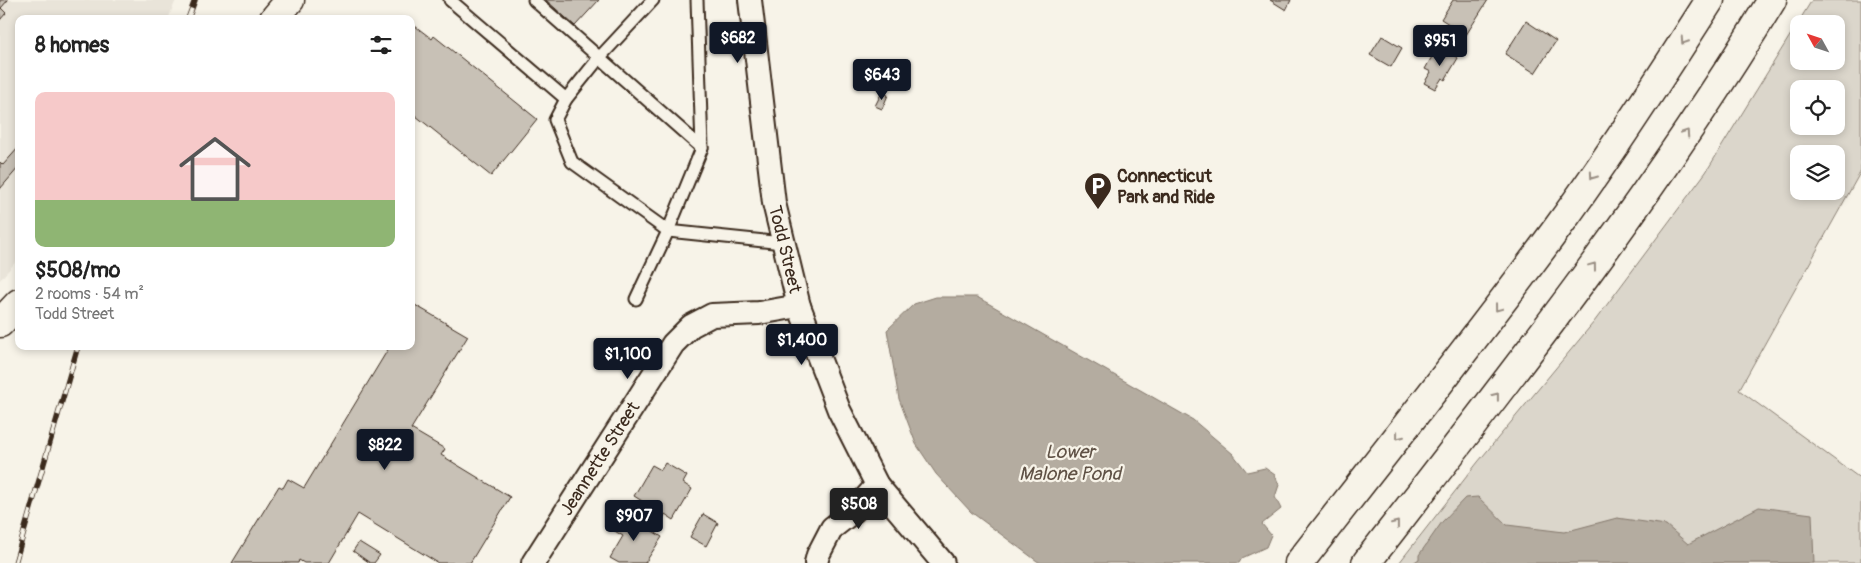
<!DOCTYPE html>
<meta charset="utf-8">
<style>
:root{--surface:#fff;--page:#f6f6f6;--text:#222;--muted:#767676;--line:#e0e0e0;--accent:#111827}
body{margin:0;font-family:Pangolin,sans-serif;background:var(--page);color:var(--text);height:100vh;display:flex;flex-direction:column;font-size:19px;white-space:nowrap}
*{box-sizing:border-box;margin:0}
p{font-size:16px;color:var(--muted)}
.icon{flex:none;width:28px;height:28px;fill:none;stroke:currentColor;stroke-width:2;stroke-linecap:round;stroke-linejoin:round}
.map{position:relative;flex:1;overflow:hidden}
.drawer{position:absolute;left:15px;top:15px;width:400px;height:335px;display:flex;flex-direction:column;background:var(--surface);border-radius:10px;box-shadow:0 2px 8px #0003}
.drawer>*{flex:none}
.needle{width:32px;rotate:310deg}
.fabs{position:absolute;left:1790px;top:15px;display:grid;gap:10px}
.fabs a{display:grid;place-items:center;width:55px;height:55px;border-radius:10px;background:var(--surface);box-shadow:0 2px 8px #0003;font-size:25px}
.price{position:absolute;translate:-50% -42px;padding:0 11px;border-radius:5px;background:var(--accent);color:#fff;font-size:16px;line-height:32px;filter:drop-shadow(0 1px 2px #0008)}
.price::after{content:'';position:absolute;left:50%;top:30px;width:15px;height:11px;margin-left:-8px;background:inherit;clip-path:polygon(0 0,100% 0,50% 100%)}
.price.active{background:#222;color:#fff}
ul{padding:0;list-style:none}
li{display:grid;align-content:center;gap:10px;height:265px;padding:0 20px}
li+li{border-top:1px solid var(--line)}
li span{display:grid;place-items:center;height:155px;border-radius:10px;color:#555}
li>.icon{margin-inline-start:auto}
span .icon{width:90px;height:90px;fill:#fffc;stroke-width:1}
li b{font-size:21px}
h2{display:flex;justify-content:space-between;align-items:center;height:60px;padding:0 20px;font-size:21px}
.map>svg:first-child{display:block}
</style>
<div class="map">
<svg width="1861" height="563" viewBox="0 0 1861 563">
<rect width="100%" height="100%" fill="#f7f3e8"/>
<filter id="ink" filterUnits="userSpaceOnUse"><feTurbulence type="fractalNoise" baseFrequency=".02" numOctaves="2"/><feDisplacementMap in="SourceGraphic" scale="10" xChannelSelector="R" yChannelSelector="G"/><feConvolveMatrix kernelMatrix="1 2 1 2 8 2 1 2 1" color-interpolation-filters="sRGB"/></filter>
<g filter="url(#ink)">
<polygon fill="#e9e4d9" points="0,0 176,0 168,19 19,19 19,258 0,280"/>
<path fill="#dbd6cb" stroke="#8b8074" fill-rule="evenodd" d="M 1812,0 L 1861,0 L 1861,171 L 1739,390 L 1861,479 L 1861,563 L 1399,563 L 1478,462 L 1594,322 L 1706,172 ZM 1799,24 L 1836,24 L 1836,61 L 1799,61 ZM 1799,89 L 1836,89 L 1836,126 L 1799,126 ZM 1799,154 L 1836,154 L 1836,191 L 1799,191 Z"/>
<g fill="#b4aca0" stroke="#84786c">
<polygon points="936,297 977,297 1193,420 1233,454 1247,472 1265,468 1275,475 1279,485 1275,497 1281,509 1262,524 1271,535 1266,547 1242,558 1239,563 1041,563 1037,561 971,512 936,474 916,444 899,399 887,330 914,304"/>
<polygon points="1478,497 1507,525 1564,532 1617,518 1666,525 1688,544 1759,507 1812,514 1814,563 1413,563 1419,559 1419,555 1442,522 1465,498"/>
</g>
<g fill="#c8c1b6" stroke="#3b2a1e">
<polygon points="0,0 8,0 1,8 6,13 0,20"/>
<polygon points="546,0 599,0 575,26"/>
<polygon points="1270,0 1291,0 1286,10"/>
<polygon points="1453,0 1488,0 1466,35 1441,19"/>
<polygon points="1526,21 1556,41 1535,73 1505,54"/>
<polygon points="411,23 432,39 434,36 537,119 491,176 411,112"/>
<polygon points="1382,36 1402,48 1391,67 1370,55"/>
<polygon points="1438,46 1458,58 1445,80 1442,78 1435,89 1424,83 1431,72 1425,69"/>
<polygon points="882,92 888,95 882,109 875,106"/>
<polygon points="19,147 19,167 0,189 0,162 3,165"/>
<polygon points="415,305 468,336 411,429 445,449 441,455 510,497 470,563 438,563 358,514 329,563 304,563 299,560 298,563 232,563 279,486 283,488 288,479 304,488 390,346 411,346 411,312"/>
<polygon points="665,463 687,476 683,483 692,489 674,520 665,514 663,519 640,506 642,501 634,496 652,465 661,470"/>
<polygon points="624,513 662,537 645,563 619,563 610,558 623,536 613,530"/>
<polygon points="703,514 718,523 706,546 690,537"/>
<polygon points="359,542 380,555 374,563 370,563 353,551"/>
</g>
<g fill="none" stroke-linecap="round" stroke-linejoin="round">
<g stroke="#3b2a1e" stroke-width="15">
<g id="lane">
<polyline points="450,0 566,99 599,58 653,0"/>
<polyline points="534,0 702,148"/>
<polyline points="697,0 702,148 668,231 783,243"/>
<polyline points="566,99 555,120 572,162 668,231 636,299"/>
</g>
</g>
<g stroke="#3b2a1e" stroke-width="26">
<g id="street">
<path id="s1" d="M 750,0 L 774,203 L 799,306 L 839,410 L 877,485 L 943,563"/>
<path id="s2" d="M 533,563 L 673,344 L 691,326 L 712,315 L 759,313 L 799,306"/>
<polyline points="816,563 818,555 832,528 855,510 877,485"/>
</g>
</g>
<g stroke="#3b2a1e" stroke-width="31">
<g id="secondary">
<polyline points="274,19 290,0"/>
<polyline points="0,323 19,303"/>
</g>
</g>
<g stroke="#3b2a1e" stroke-width="31">
<g id="highway">
<path d="M 1299,563 C 1386,451 1474,341 1558,227 C 1612,153 1661,77 1710,0"/>
<path d="M 1366,563 C 1508,380 1652,198 1772,0"/>
</g>
</g>
<use href="#lane" stroke="#f7f3e8" stroke-width="11"/>
<use href="#street" stroke="#f7f3e8" stroke-width="22"/>
<use href="#secondary" stroke="#f7f3e8" stroke-width="28"/>
<use href="#highway" stroke="#f7f3e8" stroke-width="28"/>
<g stroke="#3b2a1e" stroke-width="5.5">
<g id="rail">
<polyline points="188,19 195,0"/>
<polyline points="15,563 78,346"/>
</g>
</g>
<use href="#rail" stroke="#f7f3e8" stroke-width="4" stroke-dasharray="11" stroke-linecap="butt"/>
</g>
<defs><path id="oneway-chevron" d="M-2-3.5L2.5 0L-2 3.5" fill="none" stroke-width="1.6" stroke-linecap="round" stroke-linejoin="round" transform="scale(1.25)"/></defs>
<g stroke="#998e83">
<use href="#oneway-chevron" transform="translate(1684 41) rotate(123)"/>
<use href="#oneway-chevron" transform="translate(1686 133) rotate(-56)"/>
<use href="#oneway-chevron" transform="translate(1593 176) rotate(125)"/>
<use href="#oneway-chevron" transform="translate(1593 266) rotate(-53)"/>
<use href="#oneway-chevron" transform="translate(1498 308) rotate(127)"/>
<use href="#oneway-chevron" transform="translate(1496 396) rotate(-52)"/>
<use href="#oneway-chevron" transform="translate(1399 436) rotate(128)"/>
<use href="#oneway-chevron" transform="translate(1396 524) rotate(-52)"/>
</g>
</g>
<defs>
<g id="parking-pin" transform="scale(1.4375)"><path d="M0 17L-7.5 6A9.5 9.5 0 1 1 7.5 6Z" fill="#3b2a1e" stroke="#f7f3e8"/><path d="M-3.5-5.5H1a3.5 3.5 0 0 1 0 7H-1V5.5H-3.5ZM-1-3.4V-.6H.8a1.4 1.4 0 0 0 0-2.8Z" fill="#fff"/></g>
</defs>
<g fill-rule="evenodd">
<use href="#parking-pin" x="1098" y="186"/>
</g>
<g text-anchor="middle" dominant-baseline="central" stroke-width="4.5" stroke-linejoin="round" paint-order="stroke">
<g font-size="18" font-weight="bold" fill="#3b2a1e" stroke="#f7f3e8" text-anchor="start">
<text x="1117" y="176">Connecticut<tspan x="1117" dy="21">Park and Ride</tspan></text>
</g>
<g font-size="18" fill="#3b2a1e" stroke="#f7f3e8">
<text stroke="none"><textPath href="#s1" startOffset="252">Todd Street</textPath></text>
<text stroke="none"><textPath href="#s2" startOffset="124">Jeannette Street</textPath></text>
</g>
<g font-size="19" font-style="italic" fill="#5f5145" stroke="#f7f3e8">
<text x="1070" y="452">Lower<tspan x="1070" dy="22">Malone Pond</tspan></text>
</g>
</g>
</svg>
<div class="fabs">
<a><svg class="needle" viewBox="-14 -14 28 28"><path d="M0-13l5 13h-10z" fill="#e53935"/><path d="M0 13l5-13h-10z" fill="#767676"/></svg></a>
<a><svg class="icon" aria-label="locate" viewBox="0 0 24 24"><circle cx="12" cy="12" r="6"/><path d="M12 2v4M12 18v4M2 12h4M18 12h4"/></svg></a>
<a><svg class="icon" aria-label="layers" viewBox="0 0 24 24"><path d="M12 4l9 5-9 5-9-5zM3 14l9 5 9-5"/></svg></a>
</div>
<b class="price" style="left:738px;top:64px">$682</b>
<b class="price" style="left:1440px;top:67px">$951</b>
<b class="price" style="left:882px;top:101px">$643</b>
<b class="price" style="left:802px;top:366px">$1,400</b>
<b class="price" style="left:628px;top:380px">$1,100</b>
<b class="price" style="left:385px;top:471px">$822</b>
<b class="price active" style="left:859px;top:530px">$508</b>
<b class="price" style="left:634px;top:542px">$907</b>
<section class="drawer">
<h2>8 homes<svg class="icon" aria-label="filters" viewBox="0 0 24 24"><path d="M4 7h16M4 17h16"/><circle cx="9" cy="7" r="2"/><circle cx="15" cy="17" r="2"/></svg></h2>
<ul>
<li><span style="background:linear-gradient(#f6c9c9 70%,#8fb573 0)"><svg class="icon" aria-label="home" viewBox="0 0 24 24"><path d="M3 11l9-7 9 7M6 9v11h12V9"/></svg></span><div><b>$508/mo</b><p>2 rooms · 54 m²</p><p>Todd Street</p></div></li>
</ul>
</section>
</div>
